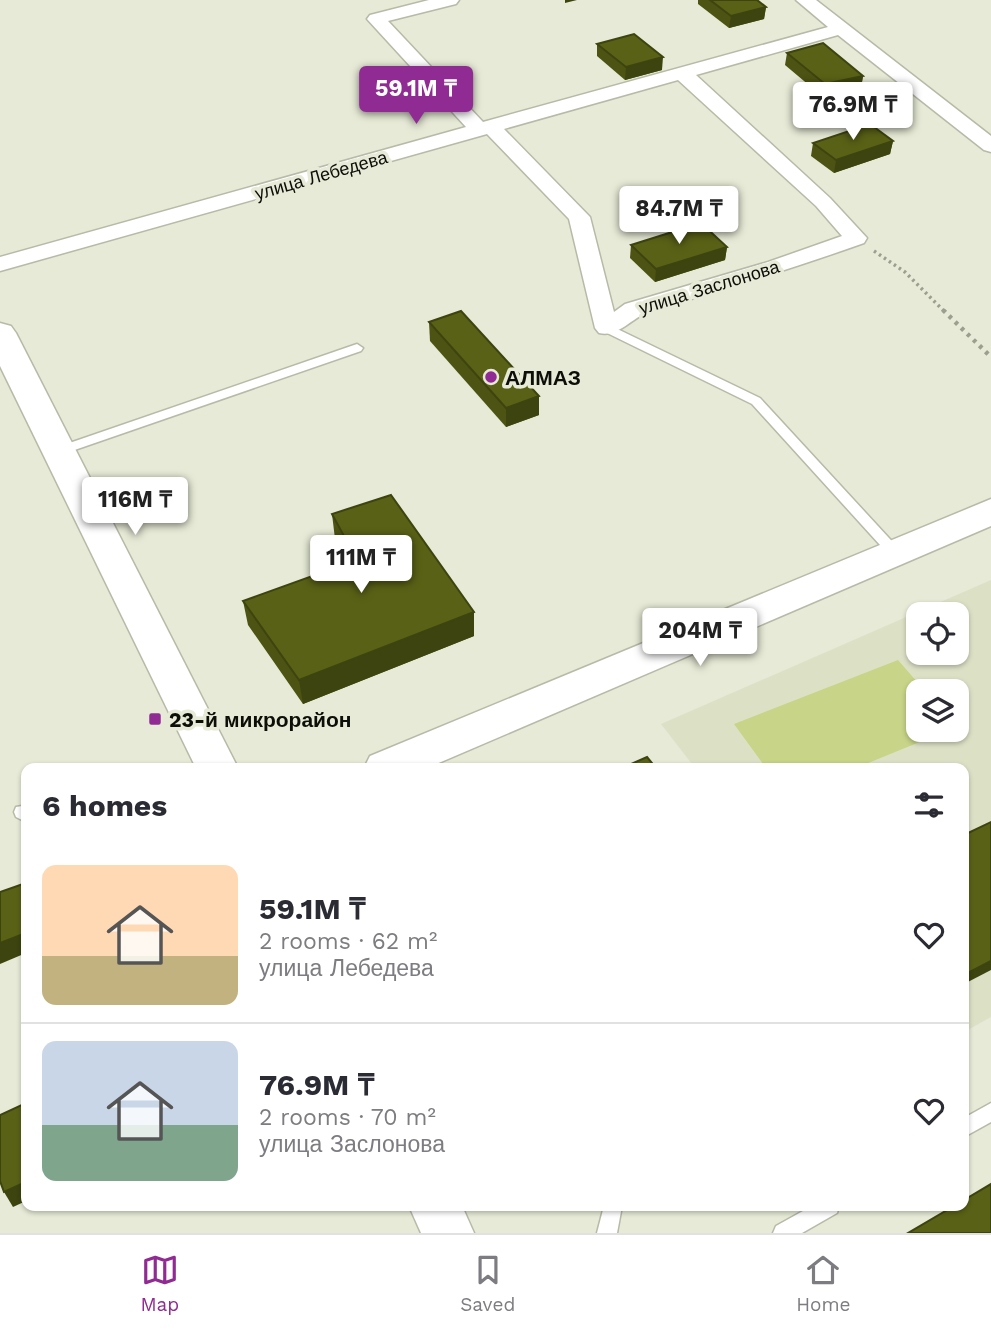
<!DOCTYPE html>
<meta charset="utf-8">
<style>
:root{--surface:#fff;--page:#f7f7f7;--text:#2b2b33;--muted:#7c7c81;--line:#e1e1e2;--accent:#8f2b92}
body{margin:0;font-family:"Work Sans",sans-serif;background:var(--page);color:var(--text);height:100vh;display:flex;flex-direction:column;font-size:26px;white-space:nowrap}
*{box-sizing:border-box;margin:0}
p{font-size:23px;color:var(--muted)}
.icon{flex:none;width:38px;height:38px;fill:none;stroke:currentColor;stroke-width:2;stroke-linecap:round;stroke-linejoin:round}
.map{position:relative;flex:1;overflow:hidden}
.drawer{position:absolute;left:21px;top:763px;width:948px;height:448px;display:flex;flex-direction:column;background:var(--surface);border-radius:14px;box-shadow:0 2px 5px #0004}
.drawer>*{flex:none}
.tools{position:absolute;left:906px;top:602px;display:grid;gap:14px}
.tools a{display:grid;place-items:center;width:63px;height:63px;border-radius:14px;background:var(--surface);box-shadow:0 2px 5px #0004;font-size:35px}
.price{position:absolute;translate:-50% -60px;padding:0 16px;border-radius:7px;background:#fff;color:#222;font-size:23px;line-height:46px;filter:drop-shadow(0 2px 4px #0008)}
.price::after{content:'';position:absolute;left:50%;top:42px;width:21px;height:16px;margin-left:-10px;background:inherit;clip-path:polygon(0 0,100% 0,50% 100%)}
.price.current{background:var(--accent);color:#fff}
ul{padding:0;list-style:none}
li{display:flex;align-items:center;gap:21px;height:175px;padding:0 21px}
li+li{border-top:2px solid var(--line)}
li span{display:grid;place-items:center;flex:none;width:196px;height:140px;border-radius:14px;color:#555}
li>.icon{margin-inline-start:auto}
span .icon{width:84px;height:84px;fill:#fffc;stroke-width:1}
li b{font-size:30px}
h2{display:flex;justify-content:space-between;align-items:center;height:84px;padding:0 21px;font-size:30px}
.tab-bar{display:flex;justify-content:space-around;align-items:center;height:98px;border-top:2px solid var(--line);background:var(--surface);font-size:19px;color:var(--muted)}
.tab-bar a{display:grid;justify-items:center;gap:4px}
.tab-bar .current{color:var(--accent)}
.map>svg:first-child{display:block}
</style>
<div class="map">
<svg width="991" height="1233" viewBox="0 0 991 1233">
<rect width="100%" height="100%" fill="#e6ead6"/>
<path fill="#dce1c6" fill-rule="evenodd" d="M 991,580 L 991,1017 L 964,1032 L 964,768 L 695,768 L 661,724 ZM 919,614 L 957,614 L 957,653 L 919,653 ZM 919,691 L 957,691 L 957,730 L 919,730 Z"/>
<polygon fill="#c8d487" points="898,660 925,691 919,691 919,730 949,730 856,768 766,768 734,724"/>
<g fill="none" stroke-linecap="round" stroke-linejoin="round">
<g stroke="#b6baa7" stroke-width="3">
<g id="lane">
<polygon points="607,324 760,398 900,550 902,553 900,556 890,556 752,404 603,331 603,325"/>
<polygon points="357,344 363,348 361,351 63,454 59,455 53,451 55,448"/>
<polygon points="22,806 26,807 26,822 16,817 14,812 16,807"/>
<polygon points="991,1103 991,1122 964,1137 964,1118"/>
<polygon points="604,1206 622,1206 617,1233 597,1233"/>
<polygon points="812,1206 839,1206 837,1213 802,1233 773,1233 776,1226"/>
</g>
</g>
<g stroke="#b6baa7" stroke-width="3">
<path id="street" d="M 429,0 L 459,0 L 456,4 L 388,21 L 483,122 L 828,27 L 796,0 L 816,0 L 991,136 L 991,152 L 984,150 L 838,35 L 696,75 L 830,198 L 867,238 L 864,243 C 794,268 723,290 651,311 C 633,316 619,338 599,333 L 595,328 L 569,219 L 487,134 L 0,271 L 0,257 L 466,127 L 367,19 L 370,15 ZM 678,80 L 816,206 L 842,236 L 768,262 L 625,304 L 614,312 L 590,217 L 504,129 Z"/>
</g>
<g stroke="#b6baa7" stroke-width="3">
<g id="secondary">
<polygon points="0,323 11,326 16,333 238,768 196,768 0,366"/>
<polygon points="991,499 991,526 427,768 364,768 370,756"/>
<polygon points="409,1206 462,1206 474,1233 421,1233"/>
</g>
</g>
<polyline stroke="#9c9f90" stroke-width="3.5" stroke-dasharray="2.5 3.5" stroke-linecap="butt" points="874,251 905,272 945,312"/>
<polyline stroke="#9c9f90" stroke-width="4.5" stroke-dasharray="3.5 5" stroke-linecap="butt" points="943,310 991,357"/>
<use href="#lane" fill="#fff" fill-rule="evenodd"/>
<use href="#street" fill="#fff" fill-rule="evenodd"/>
<use href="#secondary" fill="#fff" fill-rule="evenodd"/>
</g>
<g fill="#4d5313">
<polygon points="698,0 757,0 766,7 764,19 729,28 698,4"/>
<polygon points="597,44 662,70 625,80 597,56"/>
<polygon points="787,53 863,76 861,88 823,97 785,65"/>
<polygon points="893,141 890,154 834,173 811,156 813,143"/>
<polygon points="631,245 727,247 725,260 655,282 630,258"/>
<polygon points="429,322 539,396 539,415 506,427 430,341"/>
<polygon points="332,514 474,636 303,704 248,625 243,601 348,564 335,539"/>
</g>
<g fill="#3e440f">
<polygon points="565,0 577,0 565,3"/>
<polygon points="766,7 764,19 729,28 731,16"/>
<polygon points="663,57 662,70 625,80 626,67"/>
<polygon points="863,76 861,88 823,97 825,84"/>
<polygon points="893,141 890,154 834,173 836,160"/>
<polygon points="727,247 725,260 655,282 656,269"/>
<polygon points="539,396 539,415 506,427 506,408"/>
<polygon points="474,612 474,636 303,704 299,680"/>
<polygon points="26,933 26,953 0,964 0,943"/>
<polygon points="991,961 991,970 964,984 964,975"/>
<polygon points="26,1182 26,1201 13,1207 4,1192"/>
</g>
<g fill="#596116" stroke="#3e440f" stroke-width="2">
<polygon points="710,0 757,0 766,7 731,16"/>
<polygon points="634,34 663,57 626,67 597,44"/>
<polygon points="823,43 863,76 825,84 787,53"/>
<polygon points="870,124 893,141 836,160 813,143"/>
<polygon points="701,223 727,247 656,269 631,245"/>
<polygon points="461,311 539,396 506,408 429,322"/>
<polygon points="391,495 474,612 299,680 243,601 357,560 332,514"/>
<polygon points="647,757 656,768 622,768"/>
<polygon points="991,822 991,961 964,975 964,835"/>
<polygon points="26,883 26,933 0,943 0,892"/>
<polygon points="26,1103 26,1182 4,1192 0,1181 0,1115"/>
<polygon points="991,1184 991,1233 908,1233 954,1206 964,1206 964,1200"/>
</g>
<g fill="#8f2b92" stroke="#e6ead6" stroke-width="2.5">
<circle cx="491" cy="377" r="7"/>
<rect x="148" y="712" width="14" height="14" rx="3.5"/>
</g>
<g text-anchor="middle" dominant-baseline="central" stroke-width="7" stroke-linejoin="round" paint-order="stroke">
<g font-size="18" fill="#0c0e07" stroke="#e6ead6">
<text transform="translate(321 175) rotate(-16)">улица Лебедева</text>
<text transform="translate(709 287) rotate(-17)">улица Заслонова</text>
</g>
<g font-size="21" font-weight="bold" fill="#0c0e07" stroke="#e6ead6" text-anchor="start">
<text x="505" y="377">АЛМАЗ</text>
<text x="169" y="719">23-й микрорайон</text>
</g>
</g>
</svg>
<div class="tools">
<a><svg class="icon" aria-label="locate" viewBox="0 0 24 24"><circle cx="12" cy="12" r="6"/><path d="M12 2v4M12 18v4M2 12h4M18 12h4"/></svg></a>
<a><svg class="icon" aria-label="layers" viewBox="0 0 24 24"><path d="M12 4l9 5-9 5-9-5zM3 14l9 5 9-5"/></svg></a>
</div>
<b class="price current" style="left:416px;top:126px">59.1M ₸</b>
<b class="price" style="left:853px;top:142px">76.9M ₸</b>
<b class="price" style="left:679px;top:246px">84.7M ₸</b>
<b class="price" style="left:135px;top:537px">116M ₸</b>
<b class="price" style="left:361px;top:595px">111M ₸</b>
<b class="price" style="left:700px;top:668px">204M ₸</b>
<section class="drawer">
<h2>6 homes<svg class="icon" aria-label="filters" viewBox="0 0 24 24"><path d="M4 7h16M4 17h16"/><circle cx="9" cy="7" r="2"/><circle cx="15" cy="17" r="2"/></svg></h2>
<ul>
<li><span style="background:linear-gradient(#ffd9b3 65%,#c2b280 0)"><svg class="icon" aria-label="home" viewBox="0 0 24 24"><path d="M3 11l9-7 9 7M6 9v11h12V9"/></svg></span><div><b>59.1M ₸</b><p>2 rooms · 62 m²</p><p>улица Лебедева</p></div><svg class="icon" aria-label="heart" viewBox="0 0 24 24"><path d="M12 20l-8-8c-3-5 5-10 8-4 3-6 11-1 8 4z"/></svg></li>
<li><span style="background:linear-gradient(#c9d6e8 60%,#7fa58c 0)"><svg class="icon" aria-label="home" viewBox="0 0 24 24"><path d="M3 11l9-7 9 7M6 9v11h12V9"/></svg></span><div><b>76.9M ₸</b><p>2 rooms · 70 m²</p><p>улица Заслонова</p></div><svg class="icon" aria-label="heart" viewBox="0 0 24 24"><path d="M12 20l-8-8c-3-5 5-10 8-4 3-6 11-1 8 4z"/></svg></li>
</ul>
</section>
</div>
<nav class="tab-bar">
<a class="current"><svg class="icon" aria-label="map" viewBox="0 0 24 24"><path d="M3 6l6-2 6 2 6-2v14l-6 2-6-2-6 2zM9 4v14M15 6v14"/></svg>Map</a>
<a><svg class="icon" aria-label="saved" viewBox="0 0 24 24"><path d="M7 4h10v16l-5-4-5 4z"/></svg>Saved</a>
<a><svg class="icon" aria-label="home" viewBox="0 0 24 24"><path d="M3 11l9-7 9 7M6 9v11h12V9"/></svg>Home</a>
</nav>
